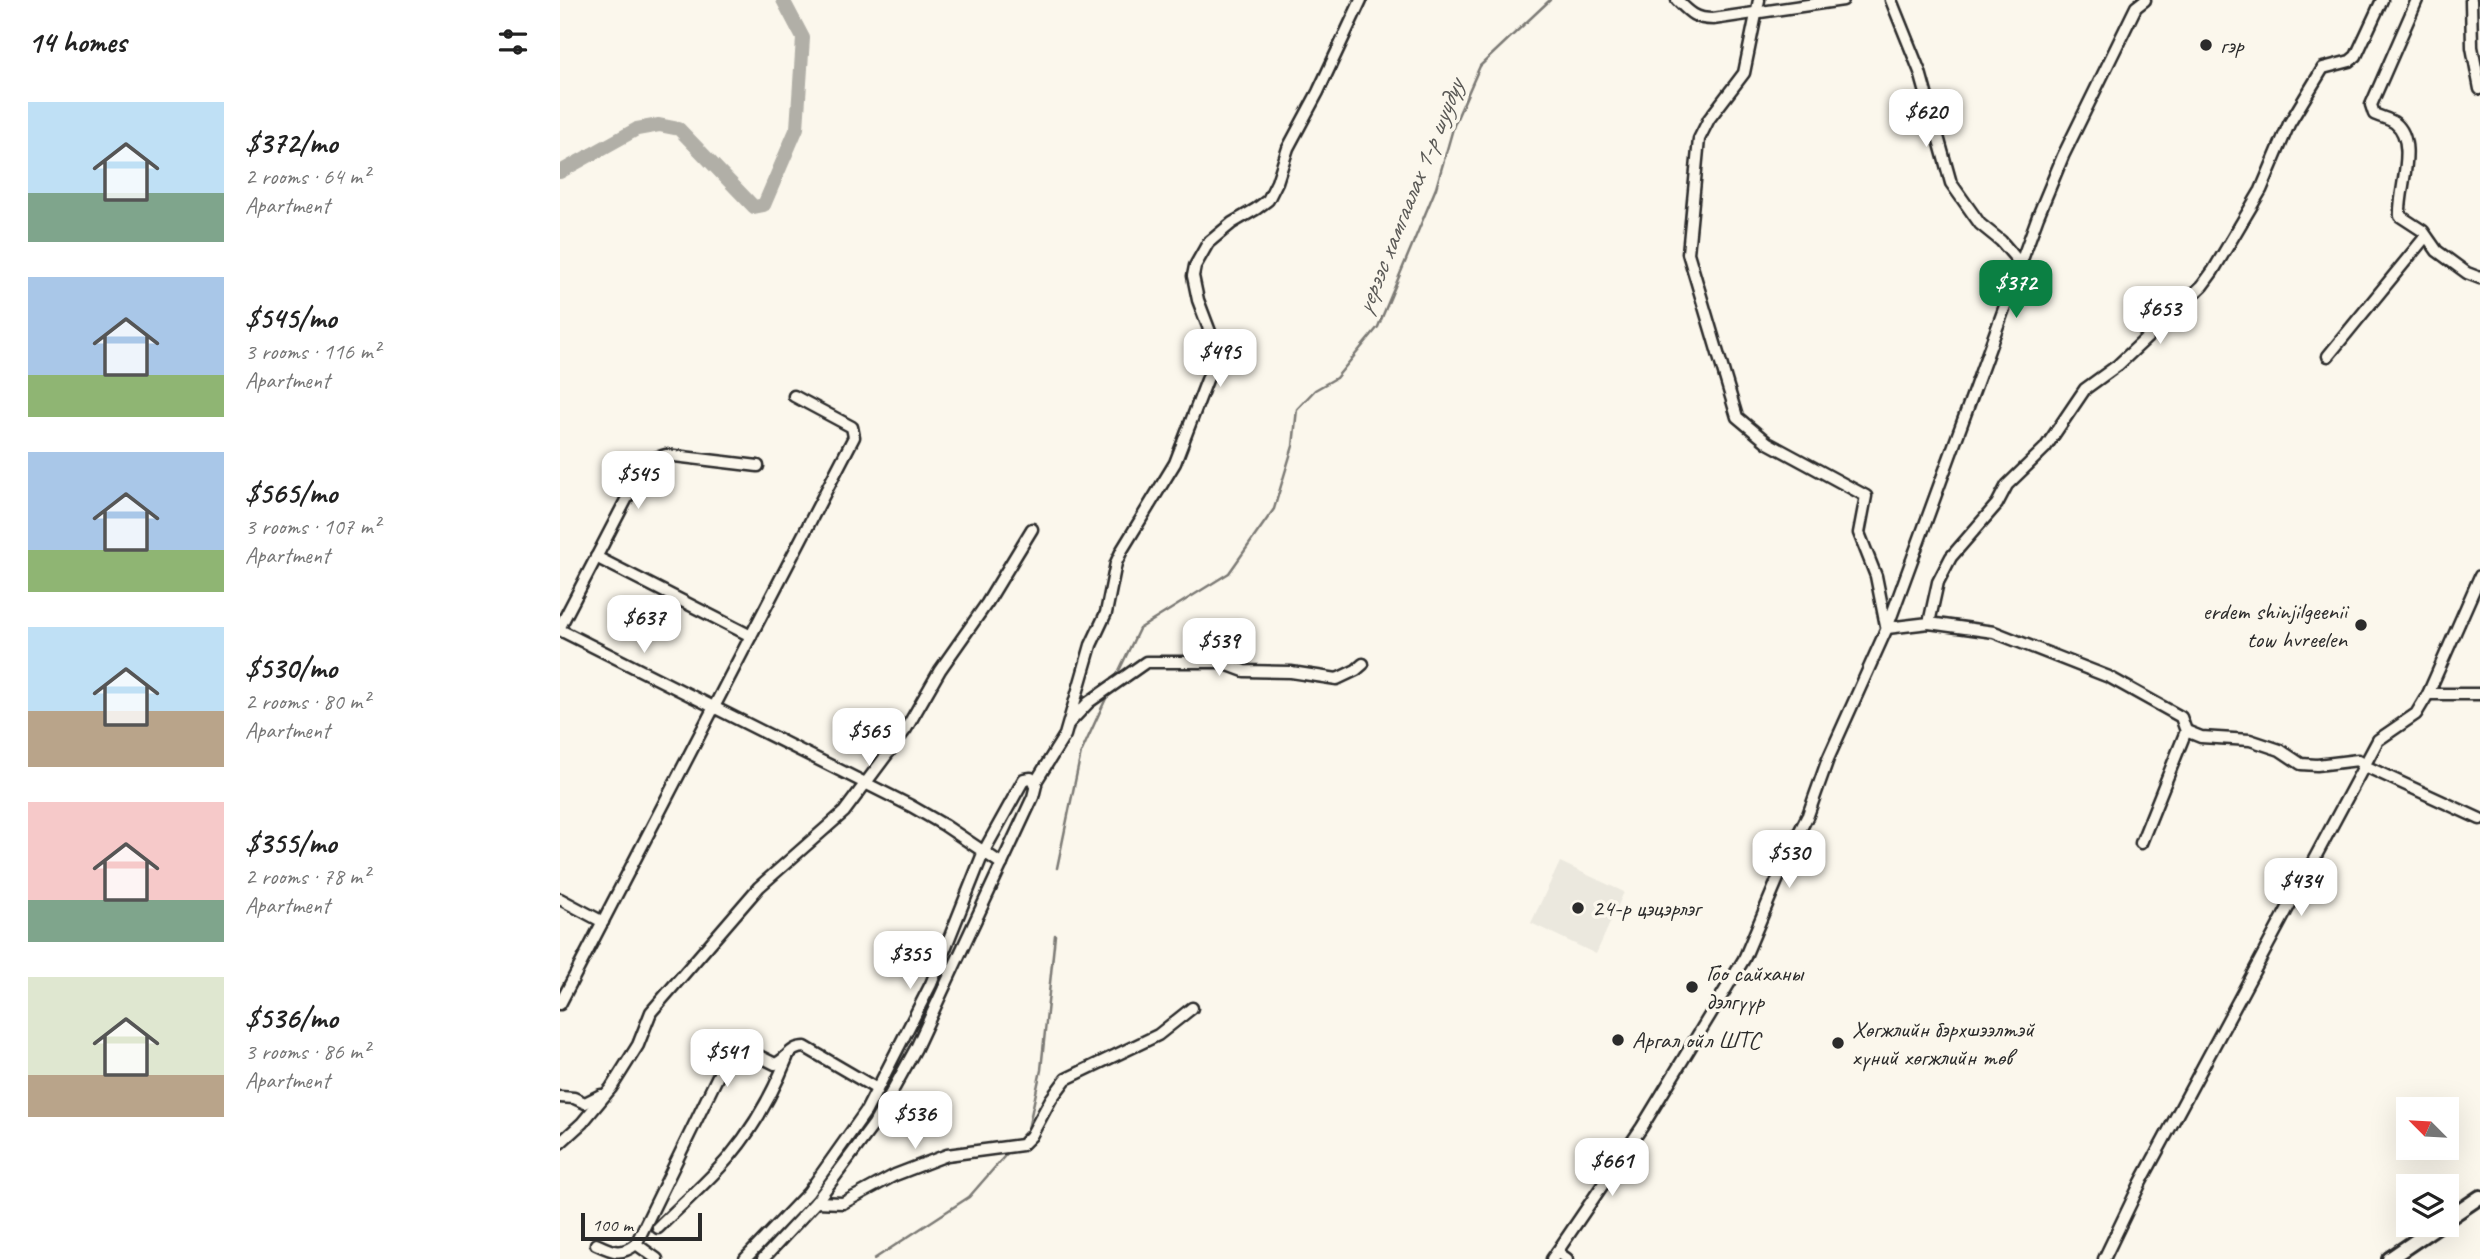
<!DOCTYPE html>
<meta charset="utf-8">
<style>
:root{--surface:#fff;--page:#f2f2f2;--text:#222;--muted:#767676;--accent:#0b8043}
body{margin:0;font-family:Caveat,sans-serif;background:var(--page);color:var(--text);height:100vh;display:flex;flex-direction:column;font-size:26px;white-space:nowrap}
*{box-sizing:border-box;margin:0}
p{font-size:23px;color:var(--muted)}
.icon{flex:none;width:38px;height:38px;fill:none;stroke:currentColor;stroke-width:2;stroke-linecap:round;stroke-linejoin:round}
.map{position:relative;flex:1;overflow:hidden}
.details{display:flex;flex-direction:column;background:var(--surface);width:560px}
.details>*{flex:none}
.needle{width:46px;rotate:294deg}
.controls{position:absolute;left:1836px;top:1097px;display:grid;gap:14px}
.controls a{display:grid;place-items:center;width:63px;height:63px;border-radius:0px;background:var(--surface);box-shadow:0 7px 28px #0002;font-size:35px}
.scale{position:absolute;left:21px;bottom:18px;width:121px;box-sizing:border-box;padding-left:7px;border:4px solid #2b2b2b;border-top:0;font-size:19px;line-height:24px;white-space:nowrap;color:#2b2b2b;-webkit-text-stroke:5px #fbf7ec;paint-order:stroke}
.price{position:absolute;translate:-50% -60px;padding:0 16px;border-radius:14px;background:#fff;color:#222;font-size:23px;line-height:46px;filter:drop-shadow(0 2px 4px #0008)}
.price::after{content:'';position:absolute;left:50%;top:42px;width:21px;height:16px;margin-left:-10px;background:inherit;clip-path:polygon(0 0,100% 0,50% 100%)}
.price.selected{background:var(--accent);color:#fff}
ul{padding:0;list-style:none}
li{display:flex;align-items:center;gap:21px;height:175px;padding:0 28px}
li span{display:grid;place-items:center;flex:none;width:196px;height:140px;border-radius:0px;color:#555}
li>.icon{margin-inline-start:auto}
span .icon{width:84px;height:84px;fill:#fffc;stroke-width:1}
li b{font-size:30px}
h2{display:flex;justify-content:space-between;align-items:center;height:84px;padding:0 28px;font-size:30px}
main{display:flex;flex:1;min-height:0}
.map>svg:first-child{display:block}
</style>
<main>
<section class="details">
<h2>14 homes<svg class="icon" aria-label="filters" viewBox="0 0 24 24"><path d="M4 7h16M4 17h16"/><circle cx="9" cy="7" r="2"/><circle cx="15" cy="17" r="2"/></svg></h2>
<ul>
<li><span style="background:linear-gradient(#bfe0f5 65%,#7fa58c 0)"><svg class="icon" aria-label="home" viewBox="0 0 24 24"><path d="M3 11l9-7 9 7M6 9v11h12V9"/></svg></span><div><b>$372/mo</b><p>2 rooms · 64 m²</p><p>Apartment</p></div></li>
<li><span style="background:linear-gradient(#a9c7e8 70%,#8fb573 0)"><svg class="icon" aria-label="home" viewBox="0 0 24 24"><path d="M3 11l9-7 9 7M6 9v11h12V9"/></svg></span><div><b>$545/mo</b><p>3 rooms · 116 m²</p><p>Apartment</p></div></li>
<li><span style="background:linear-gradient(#a9c7e8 70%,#8fb573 0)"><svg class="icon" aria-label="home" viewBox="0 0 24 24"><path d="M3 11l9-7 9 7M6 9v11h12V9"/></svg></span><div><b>$565/mo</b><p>3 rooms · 107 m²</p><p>Apartment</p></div></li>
<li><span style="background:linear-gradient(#bfe0f5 60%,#b9a48a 0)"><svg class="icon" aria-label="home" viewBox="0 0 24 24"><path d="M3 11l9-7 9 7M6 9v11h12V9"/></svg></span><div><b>$530/mo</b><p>2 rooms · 80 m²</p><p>Apartment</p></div></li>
<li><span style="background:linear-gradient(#f6c9c9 70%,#7fa58c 0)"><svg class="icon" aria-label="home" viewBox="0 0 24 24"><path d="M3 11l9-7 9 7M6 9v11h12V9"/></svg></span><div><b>$355/mo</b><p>2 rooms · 78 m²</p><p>Apartment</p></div></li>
<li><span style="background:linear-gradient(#dfe7d0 70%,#b9a48a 0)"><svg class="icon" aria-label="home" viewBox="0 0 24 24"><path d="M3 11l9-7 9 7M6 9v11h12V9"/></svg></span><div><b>$536/mo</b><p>3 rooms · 86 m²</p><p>Apartment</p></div></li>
</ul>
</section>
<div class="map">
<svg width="1920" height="1259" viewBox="0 0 1920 1259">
<rect width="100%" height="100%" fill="#fbf7ec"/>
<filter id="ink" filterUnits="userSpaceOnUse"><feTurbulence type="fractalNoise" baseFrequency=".0143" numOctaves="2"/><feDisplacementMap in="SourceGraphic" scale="14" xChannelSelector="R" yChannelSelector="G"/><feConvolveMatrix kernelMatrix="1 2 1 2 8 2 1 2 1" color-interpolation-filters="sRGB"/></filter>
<g filter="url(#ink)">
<polygon fill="#ebe8de" points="1000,862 1064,892 1036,954 971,923"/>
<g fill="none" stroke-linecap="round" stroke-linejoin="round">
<g stroke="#7b7a75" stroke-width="2.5">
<polyline points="555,679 579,629 669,573 714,509 733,446 737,409 755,390 776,378 818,327 876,188 894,125 920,66 990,0"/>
<polyline points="497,868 521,753 548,694"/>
<polyline points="456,1142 468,1129 481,1070 495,935"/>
<polyline points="314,1259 409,1197 450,1150"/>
</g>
<polyline stroke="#b1afa7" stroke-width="14" points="0,172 77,129 99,125 119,129 194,207 204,205 237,128 243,38 223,0"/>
<g stroke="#2b2b2b" stroke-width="15">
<g id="minor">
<path d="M 1117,0 C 1129,12 1135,19 1153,19 L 1283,0"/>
<polyline points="1199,0 1184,73 1149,119 1139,139 1128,253 1177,417 1208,443 1306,496 1299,533 1316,576 1326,626"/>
<polyline points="1331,0 1360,72 1391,183 1420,224 1441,241 1460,263"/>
<path d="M 1857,0 L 1811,105 L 1814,114 C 1820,117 1830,119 1835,123 C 1859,142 1838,190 1840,216 L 1863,231 L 1877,251 L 1907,273 L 1920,278"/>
<polyline points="1911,0 1912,47 1920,89"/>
<polyline points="1768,356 1866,236"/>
<polyline points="36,557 191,636"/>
<polyline points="1369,623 1434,632 1549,677 1621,717 1626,731 1581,843"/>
<polyline points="0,627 67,498 88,464 96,458 106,455 198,466"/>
<polyline points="1327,628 1369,623 1378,582 1391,557 1437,504 1447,485 1485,448 1525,389 1558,365 1642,286 1653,271 1701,190 1729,124 1763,68 1790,61 1796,56 1822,0"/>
<polyline points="0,630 351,806 384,825 442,864"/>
<polyline points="1868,694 1920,694"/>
<polyline points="510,722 529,702 586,662 660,662 684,671 731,672 777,679 796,670 803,664"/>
<polyline points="1626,731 1641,737 1690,740 1720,750 1741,764 1757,765 1798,760 1805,766 1920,819"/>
<polyline points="475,783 505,735 531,645 546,613 556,563 562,550 615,463 650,372 652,337 638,300 633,276 635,266 648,243 672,223 696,209 708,200 717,182 728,148 758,92 801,0"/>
<polyline points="0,899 43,922"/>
<polyline points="0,1004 294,437 292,427 234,396"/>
<polyline points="0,1097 14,1098 25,1103 41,1095"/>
<polyline points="0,1143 22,1123 51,1088 78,1045 91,1012 199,887 284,812 346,729 380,670 427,603 472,529"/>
<polyline points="256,1202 283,1203 335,1175 387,1155 462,1145 471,1136 491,1099 506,1079 598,1035 632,1008"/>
<path d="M 98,1228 C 122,1204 149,1181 170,1156 C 195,1126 213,1093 227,1058"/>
<path d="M 36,1244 C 53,1252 61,1256 76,1244"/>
<polyline points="997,1252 1082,1127 1184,959 1230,850 1248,815 1268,759 1327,628 1478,216 1503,156 1576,7 1585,0"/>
<path d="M 97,1259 L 76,1244 L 172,1047 L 177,1045 L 215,1064 C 228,1059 229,1047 245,1047 L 317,1089"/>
<polyline points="185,1259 248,1193 306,1111 371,984 424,851 464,779 471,778 476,785 473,797 356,1048 314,1124 256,1202 203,1259"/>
<polyline points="992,1259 997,1252 1007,1259"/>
<polyline points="1544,1259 1581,1182 1818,740 1856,714 1868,694 1920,576"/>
</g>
</g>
<g stroke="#2b2b2b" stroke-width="18">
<g id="major">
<polyline points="1886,1220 1920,1197"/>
<polyline points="1829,1259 1879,1225"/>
</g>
</g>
<use href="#minor" stroke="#fbf7ec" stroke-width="10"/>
<use href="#major" stroke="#fbf7ec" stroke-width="12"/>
</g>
</g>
<g fill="#2b2b2b" stroke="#fbf7ec" stroke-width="2.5">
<circle cx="1646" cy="45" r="7"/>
<circle cx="1801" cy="625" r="7"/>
<circle cx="1018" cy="908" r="7"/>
<circle cx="1132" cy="987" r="7"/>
<circle cx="1058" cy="1040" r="7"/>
<circle cx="1278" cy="1043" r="7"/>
</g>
<g text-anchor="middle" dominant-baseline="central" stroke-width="7" stroke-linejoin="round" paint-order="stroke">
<g font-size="24" fill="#2b2b2b" stroke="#fbf7ec" text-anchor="start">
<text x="1660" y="45">гэр</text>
<text x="1787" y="611" text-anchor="end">erdem shinjilgeenii<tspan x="1787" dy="28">tow hvreelen</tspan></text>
<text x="1032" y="908">24-р цэцэрлэг</text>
<text x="1146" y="973">Гоо сайханы<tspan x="1146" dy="28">дэлгүүр</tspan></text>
<text x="1292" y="1029">Хөгжлийн бэрхшээлтэй<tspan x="1292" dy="28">хүний хөгжлийн төв</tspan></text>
<text x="1072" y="1040">Аргал ойл ШТС</text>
</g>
<g font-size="26" font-style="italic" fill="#5a5956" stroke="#fbf7ec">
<text transform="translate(849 197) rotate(-68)">үерээс хамгаалах 1-р шуудуу</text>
</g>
</g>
</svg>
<div class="controls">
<a><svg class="needle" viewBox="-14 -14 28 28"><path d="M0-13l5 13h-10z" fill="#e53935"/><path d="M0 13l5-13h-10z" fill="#767676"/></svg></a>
<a><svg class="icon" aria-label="layers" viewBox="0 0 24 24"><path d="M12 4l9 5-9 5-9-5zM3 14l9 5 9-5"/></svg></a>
</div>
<div class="scale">100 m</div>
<b class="price" style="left:1366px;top:149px">$620</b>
<b class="price selected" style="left:1456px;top:320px">$372</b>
<b class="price" style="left:1600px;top:346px">$653</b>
<b class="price" style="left:660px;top:389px">$495</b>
<b class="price" style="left:78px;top:511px">$545</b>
<b class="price" style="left:84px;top:655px">$637</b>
<b class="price" style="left:659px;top:678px">$539</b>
<b class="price" style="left:309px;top:768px">$565</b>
<b class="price" style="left:1229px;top:890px">$530</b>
<b class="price" style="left:1741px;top:918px">$434</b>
<b class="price" style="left:350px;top:991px">$355</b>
<b class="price" style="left:167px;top:1089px">$541</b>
<b class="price" style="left:355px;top:1151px">$536</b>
<b class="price" style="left:1052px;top:1198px">$661</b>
</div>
</main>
